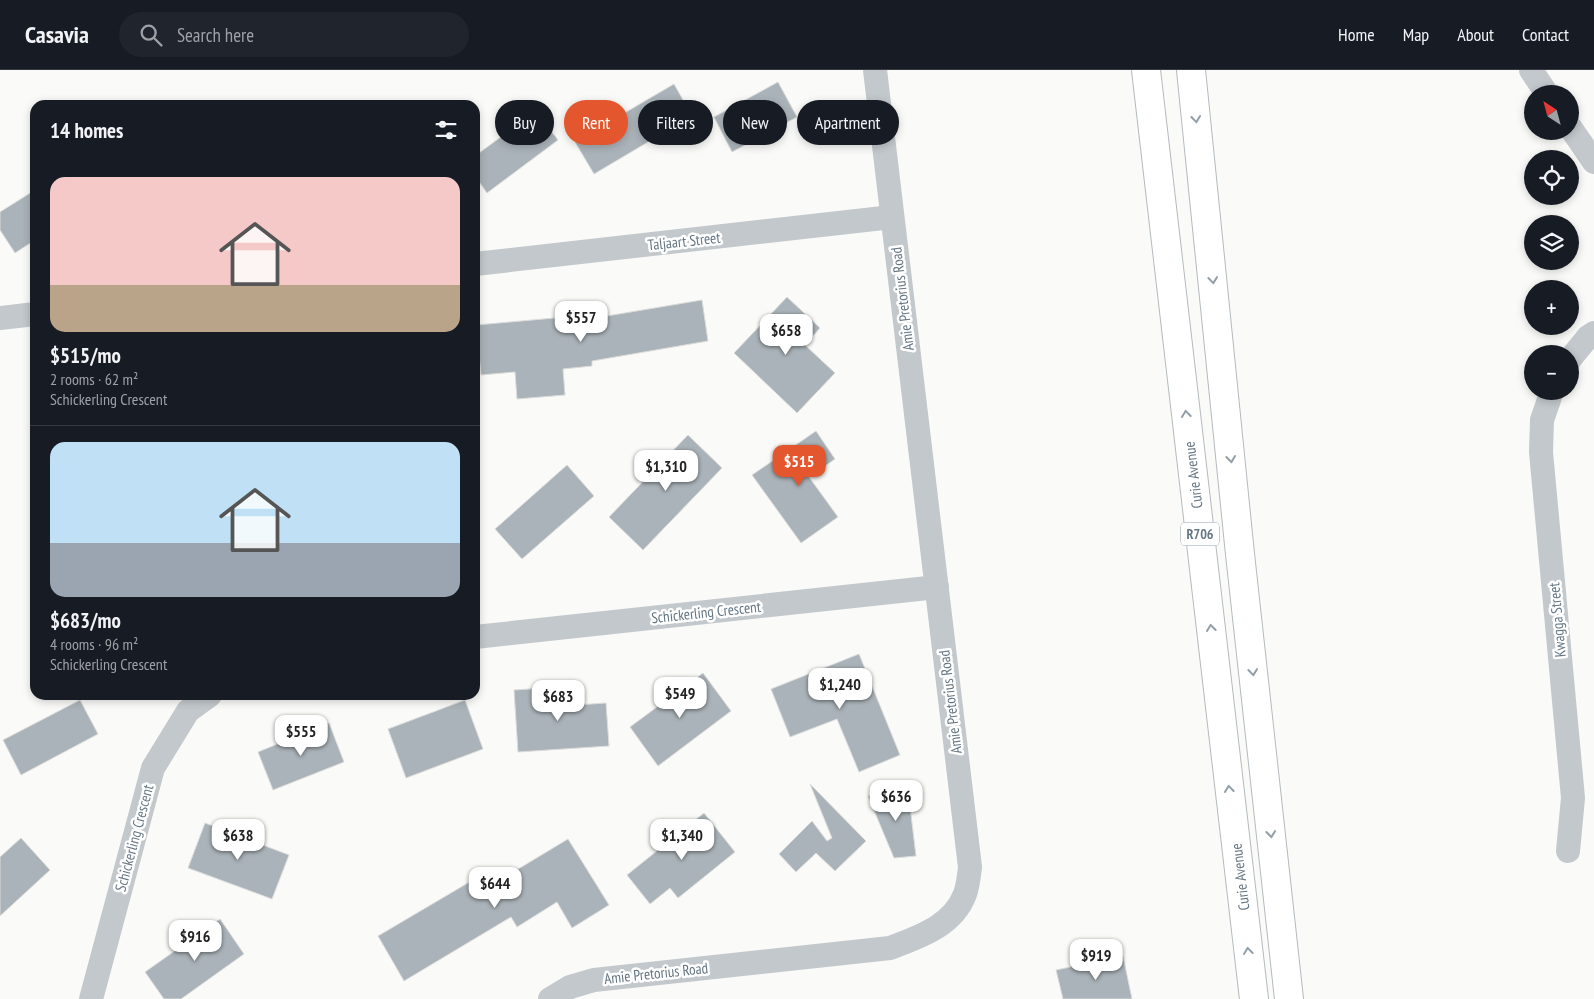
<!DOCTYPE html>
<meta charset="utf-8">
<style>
:root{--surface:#171b24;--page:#20242c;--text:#f1f3f6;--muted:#9ea1a6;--line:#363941;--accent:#e4572e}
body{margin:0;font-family:"PT Sans Narrow",sans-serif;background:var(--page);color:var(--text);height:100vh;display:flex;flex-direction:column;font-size:19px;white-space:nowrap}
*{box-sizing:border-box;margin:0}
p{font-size:16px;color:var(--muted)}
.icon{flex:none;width:28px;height:28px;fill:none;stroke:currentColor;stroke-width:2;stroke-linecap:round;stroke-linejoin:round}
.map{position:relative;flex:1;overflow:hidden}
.details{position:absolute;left:30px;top:30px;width:450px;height:600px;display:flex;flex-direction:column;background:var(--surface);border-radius:15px;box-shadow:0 2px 8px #0003}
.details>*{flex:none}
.banner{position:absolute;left:495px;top:30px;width:475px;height:45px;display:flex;gap:10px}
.needle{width:32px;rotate:324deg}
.buttons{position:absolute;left:1524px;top:15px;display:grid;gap:10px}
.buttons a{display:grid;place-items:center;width:55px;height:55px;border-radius:50%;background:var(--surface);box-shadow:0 2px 8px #0003;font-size:25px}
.price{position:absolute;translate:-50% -42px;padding:0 11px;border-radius:10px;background:#fff;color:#222;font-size:16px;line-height:32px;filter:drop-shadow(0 1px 2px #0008)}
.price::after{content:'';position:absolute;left:50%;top:30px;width:15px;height:11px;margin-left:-8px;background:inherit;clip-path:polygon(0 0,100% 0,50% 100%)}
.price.active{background:var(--accent);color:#fff}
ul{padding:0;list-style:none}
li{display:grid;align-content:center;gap:10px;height:265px;padding:0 20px}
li+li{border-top:1px solid var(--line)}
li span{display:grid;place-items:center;height:155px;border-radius:15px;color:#555}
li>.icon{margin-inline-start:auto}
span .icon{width:90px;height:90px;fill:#fffc;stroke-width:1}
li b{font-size:21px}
h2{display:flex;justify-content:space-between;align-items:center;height:60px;padding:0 20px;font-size:21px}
.pill{padding:0 18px;border-radius:22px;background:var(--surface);box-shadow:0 2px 8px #0003;font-size:18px;line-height:45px}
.pill.active{background:var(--accent);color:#fff}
header{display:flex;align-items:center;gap:30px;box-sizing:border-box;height:70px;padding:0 25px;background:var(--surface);border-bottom:1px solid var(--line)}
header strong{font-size:24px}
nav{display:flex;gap:28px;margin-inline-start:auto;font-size:18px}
.search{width:350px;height:45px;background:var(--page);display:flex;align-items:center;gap:12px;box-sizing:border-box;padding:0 18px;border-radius:28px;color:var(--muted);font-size:19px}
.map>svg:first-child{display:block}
</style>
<header>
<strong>Casavia</strong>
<div class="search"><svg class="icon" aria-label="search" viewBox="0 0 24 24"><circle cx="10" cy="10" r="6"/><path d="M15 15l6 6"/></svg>Search here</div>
<nav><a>Home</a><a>Map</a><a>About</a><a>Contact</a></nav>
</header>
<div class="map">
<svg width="1594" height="929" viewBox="0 0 1594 929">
<rect width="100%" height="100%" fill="#fafaf8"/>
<g fill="#aab3b9" stroke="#dcdcda">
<polygon points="778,12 797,47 732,82 714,47"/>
<polygon points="674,14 692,46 594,104 575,72"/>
<polygon points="536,41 558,70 487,123 475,106 475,86"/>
<polygon points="35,120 35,170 15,183 0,160 0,142"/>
<polygon points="787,227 820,258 805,275 835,303 797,343 734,283"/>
<polygon points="702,230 708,271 592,291 592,296 563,299 565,325 517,329 515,302 481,305 476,255 588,245 589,249"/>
<polygon points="816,361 835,389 809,407 838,447 801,473 752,405"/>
<polygon points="688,365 722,398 643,480 609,447"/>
<polygon points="567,395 594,426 522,489 495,459"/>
<polygon points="859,584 900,685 859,702 837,649 790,667 771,619"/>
<polygon points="703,603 731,641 658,696 630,657"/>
<polygon points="560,617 561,636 606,633 609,676 518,682 514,620"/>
<polygon points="80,630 98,664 21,705 3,670"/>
<polygon points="465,630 483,679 406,708 388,659"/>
<polygon points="329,653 344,692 273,720 258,682"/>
<polygon points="810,714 866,771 835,801 816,783 796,802 779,784 812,751 827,771 832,768"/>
<polygon points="908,720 916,786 894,788 868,726"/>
<polygon points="704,743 735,782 678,828 670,818 650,834 627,805"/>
<polygon points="205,753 289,785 272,829 188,798"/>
<polygon points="21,768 50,800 0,846 0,787"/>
<polygon points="568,769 609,835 572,858 557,832 517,857 511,847 404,911 378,866 473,810 480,822"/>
<polygon points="220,849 244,884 181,929 164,929 145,902"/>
<polygon points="1123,886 1132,929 1063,929 1056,900"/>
</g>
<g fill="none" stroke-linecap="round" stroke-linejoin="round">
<g stroke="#b5babe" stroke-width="30">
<g id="primary">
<polyline points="1146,0 1254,929"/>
<polyline points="1191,0 1240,484 1289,929"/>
</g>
</g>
<g stroke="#c3c8cc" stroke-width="24">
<polyline points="1531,0 1547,24"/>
<polyline points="1570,57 1594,92"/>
<polyline points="475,194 892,147"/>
<polyline points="0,248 35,244"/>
<polyline points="1570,289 1588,267 1594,263"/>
<polyline points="1552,321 1542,350 1541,382 1573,728 1568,781"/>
<polyline points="475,567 937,517"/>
<polyline points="91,929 153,698 188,641 210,625"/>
<path d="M 550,929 L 570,917 L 594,910 L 890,878 C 919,867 953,856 965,824 C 968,816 969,806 970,797 L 875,0"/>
</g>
<use href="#primary" stroke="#fff" stroke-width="28"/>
</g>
<defs><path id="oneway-chevron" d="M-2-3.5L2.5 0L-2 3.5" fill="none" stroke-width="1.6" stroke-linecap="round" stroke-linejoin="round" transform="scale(1.25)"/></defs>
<g stroke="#939fa8">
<use href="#oneway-chevron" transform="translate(1196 49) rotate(84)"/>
<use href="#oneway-chevron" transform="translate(1213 210) rotate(84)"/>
<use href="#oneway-chevron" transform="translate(1186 344) rotate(-97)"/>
<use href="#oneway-chevron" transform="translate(1231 389) rotate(84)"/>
<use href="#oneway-chevron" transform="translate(1211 558) rotate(-97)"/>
<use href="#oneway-chevron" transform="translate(1253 602) rotate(84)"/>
<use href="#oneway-chevron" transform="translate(1229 719) rotate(-97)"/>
<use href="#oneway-chevron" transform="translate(1271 764) rotate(84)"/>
<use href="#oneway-chevron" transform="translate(1248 881) rotate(-97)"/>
</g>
<g text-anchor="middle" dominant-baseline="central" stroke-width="5" stroke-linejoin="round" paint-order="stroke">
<rect fill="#fff" stroke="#939fa8" stroke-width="1" x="1181" y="452.5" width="38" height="23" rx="4"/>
<g font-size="14" font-weight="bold" fill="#657683">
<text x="1200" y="464">R706</text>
</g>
<g font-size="15" fill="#657683" stroke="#fff">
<text transform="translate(684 171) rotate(-6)">Taljaart Street</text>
<text transform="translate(902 229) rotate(-97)">Amie Pretorius Road</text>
<text transform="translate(1193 405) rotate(-97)">Curie Avenue</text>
<text transform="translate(706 542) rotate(-6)">Schickerling Crescent</text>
<text transform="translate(1557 550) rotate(-95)">Kwagga Street</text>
<text transform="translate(950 632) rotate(-97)">Amie Pretorius Road</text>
<text transform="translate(134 768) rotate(-75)">Schickerling Crescent</text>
<text transform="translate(1240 807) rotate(-97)">Curie Avenue</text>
<text transform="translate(656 903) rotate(-6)">Amie Pretorius Road</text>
</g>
</g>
</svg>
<div class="buttons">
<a><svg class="needle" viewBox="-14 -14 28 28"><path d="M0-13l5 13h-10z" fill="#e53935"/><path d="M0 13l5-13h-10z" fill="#9ea1a6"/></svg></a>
<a><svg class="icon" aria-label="locate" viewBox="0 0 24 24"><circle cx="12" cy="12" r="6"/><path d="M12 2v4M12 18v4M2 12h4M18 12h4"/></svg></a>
<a><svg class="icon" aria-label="layers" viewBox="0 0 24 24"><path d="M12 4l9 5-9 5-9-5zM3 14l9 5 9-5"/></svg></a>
<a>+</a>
<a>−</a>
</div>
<b class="price" style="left:581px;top:273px">$557</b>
<b class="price" style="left:786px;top:286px">$658</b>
<b class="price active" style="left:799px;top:417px">$515</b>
<b class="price" style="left:666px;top:422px">$1,310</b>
<b class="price" style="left:840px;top:640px">$1,240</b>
<b class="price" style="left:680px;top:649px">$549</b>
<b class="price" style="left:558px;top:652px">$683</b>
<b class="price" style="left:301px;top:687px">$555</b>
<b class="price" style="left:896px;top:752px">$636</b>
<b class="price" style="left:238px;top:791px">$638</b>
<b class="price" style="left:682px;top:791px">$1,340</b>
<b class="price" style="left:495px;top:839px">$644</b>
<b class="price" style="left:195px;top:892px">$916</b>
<b class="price" style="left:1096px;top:911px">$919</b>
<div class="banner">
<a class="pill">Buy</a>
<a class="pill active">Rent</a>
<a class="pill">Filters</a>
<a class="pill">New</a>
<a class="pill">Apartment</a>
</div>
<section class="details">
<h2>14 homes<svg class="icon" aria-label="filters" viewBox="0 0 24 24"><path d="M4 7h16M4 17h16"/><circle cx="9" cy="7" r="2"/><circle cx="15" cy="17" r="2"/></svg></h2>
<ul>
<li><span style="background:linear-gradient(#f6c9c9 70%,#b9a48a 0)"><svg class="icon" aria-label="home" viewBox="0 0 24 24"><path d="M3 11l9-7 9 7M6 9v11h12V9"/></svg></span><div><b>$515/mo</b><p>2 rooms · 62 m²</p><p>Schickerling Crescent</p></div></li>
<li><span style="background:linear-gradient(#bfe0f5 65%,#9aa5b1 0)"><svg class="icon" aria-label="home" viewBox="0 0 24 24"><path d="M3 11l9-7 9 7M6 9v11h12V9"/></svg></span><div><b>$683/mo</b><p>4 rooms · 96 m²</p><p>Schickerling Crescent</p></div></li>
</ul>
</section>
</div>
